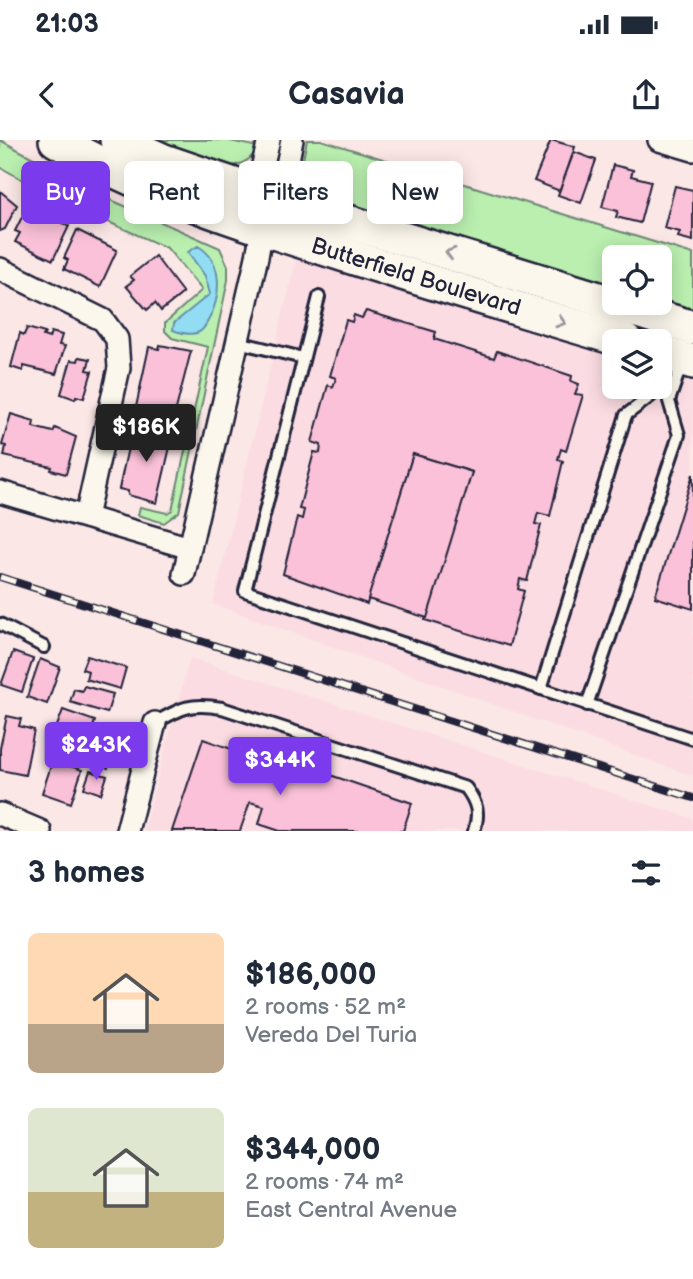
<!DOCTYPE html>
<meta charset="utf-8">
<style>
:root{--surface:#fff;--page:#f6f6f7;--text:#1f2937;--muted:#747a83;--accent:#7c3aed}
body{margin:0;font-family:"Balsamiq Sans",sans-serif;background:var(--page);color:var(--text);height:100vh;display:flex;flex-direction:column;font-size:26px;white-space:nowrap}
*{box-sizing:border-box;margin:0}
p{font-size:23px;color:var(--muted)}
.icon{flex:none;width:38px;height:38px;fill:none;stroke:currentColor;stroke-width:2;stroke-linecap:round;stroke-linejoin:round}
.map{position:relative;height:691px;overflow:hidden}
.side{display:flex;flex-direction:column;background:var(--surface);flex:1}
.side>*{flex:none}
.top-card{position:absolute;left:21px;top:21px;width:651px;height:63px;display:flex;gap:14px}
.controls{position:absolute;left:602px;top:105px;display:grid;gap:14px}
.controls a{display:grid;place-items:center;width:70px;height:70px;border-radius:10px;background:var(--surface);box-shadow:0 4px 18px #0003;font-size:35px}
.price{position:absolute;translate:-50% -60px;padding:0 16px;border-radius:7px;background:var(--accent);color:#fff;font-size:23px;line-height:46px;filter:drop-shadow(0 2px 4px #0008)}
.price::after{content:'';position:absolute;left:50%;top:42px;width:21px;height:16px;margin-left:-10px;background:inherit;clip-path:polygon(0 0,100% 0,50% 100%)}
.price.selected{background:#222;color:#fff}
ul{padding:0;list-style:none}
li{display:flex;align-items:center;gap:21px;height:175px;padding:0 28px}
li span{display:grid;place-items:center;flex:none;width:196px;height:140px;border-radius:10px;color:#555}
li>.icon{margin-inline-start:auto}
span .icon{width:84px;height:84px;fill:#fffc;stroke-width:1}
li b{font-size:30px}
h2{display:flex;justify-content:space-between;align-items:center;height:84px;padding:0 28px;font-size:30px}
.tag{padding:0 24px;border-radius:10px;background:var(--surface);box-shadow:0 4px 18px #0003;font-size:24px;line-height:63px}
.tag.selected{background:var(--accent);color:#fff}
.status{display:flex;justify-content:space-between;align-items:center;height:49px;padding:0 35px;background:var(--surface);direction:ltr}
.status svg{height:19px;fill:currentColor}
header{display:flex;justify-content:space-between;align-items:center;height:91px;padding:0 28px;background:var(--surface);font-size:32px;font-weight:700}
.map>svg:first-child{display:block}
</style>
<div class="status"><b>21:03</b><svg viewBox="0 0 49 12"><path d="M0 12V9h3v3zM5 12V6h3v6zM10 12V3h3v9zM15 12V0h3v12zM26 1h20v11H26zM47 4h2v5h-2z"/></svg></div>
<header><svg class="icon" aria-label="back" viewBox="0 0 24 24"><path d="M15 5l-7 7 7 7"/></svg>Casavia<svg class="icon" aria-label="share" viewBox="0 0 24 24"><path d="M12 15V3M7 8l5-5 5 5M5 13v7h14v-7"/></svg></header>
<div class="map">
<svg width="693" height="691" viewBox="0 0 693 691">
<rect width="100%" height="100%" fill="#fbe7e6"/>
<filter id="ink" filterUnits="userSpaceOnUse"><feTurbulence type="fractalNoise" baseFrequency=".0143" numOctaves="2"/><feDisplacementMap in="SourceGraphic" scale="14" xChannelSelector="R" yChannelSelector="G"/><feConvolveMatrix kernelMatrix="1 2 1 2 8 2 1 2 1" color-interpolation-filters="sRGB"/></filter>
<g filter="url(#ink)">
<g fill="#fbdce2">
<polygon points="299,108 614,208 614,247 660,247 660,223 693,234 693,636 213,464"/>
<polygon points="190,518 693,679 693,691 143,691"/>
</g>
<g fill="#baefb0" stroke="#6e8876" stroke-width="2">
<polygon points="0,0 111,60 220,108 228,126 228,140 179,372 164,383 138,375 140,367 167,373 172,370 208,207 172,198 165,191 165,183 202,150 167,108 59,60 0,27"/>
<path d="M 153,0 L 226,0 L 258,7 C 238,48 184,12 153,0 Z"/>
<polygon points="307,0 321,0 693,114 693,173 660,163 660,117 614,117 614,149 316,56 302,24"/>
</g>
<path fill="#92dcf4" stroke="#6592aa" stroke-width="2" d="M 198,106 C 224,121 221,156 209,179 C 206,184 204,190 199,192 C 191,196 181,193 173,190 L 174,183 L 210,154 L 205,136 L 188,112 Z"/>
<g fill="#fac1d8" stroke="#22223b" stroke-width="2">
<polygon points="551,0 575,7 560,51 534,41"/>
<polygon points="574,12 596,20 581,63 558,55"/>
<polygon points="613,25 633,30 631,36 651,41 640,83 616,77 618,71 602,67"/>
<polygon points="675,46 693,50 693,101 678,97 680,92 664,88"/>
<polygon points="0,51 17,65 5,89 0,91"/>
<polygon points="29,63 62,79 60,82 69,86 53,120 15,102 20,93 15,91"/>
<polygon points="77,90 117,110 100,147 64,129 68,120 64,118"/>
<polygon points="155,116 183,153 161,171 155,163 147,170 126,146 134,140 130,136"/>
<polygon points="366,171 436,192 434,199 494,218 497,211 572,236 571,241 579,244 575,254 583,255 566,311 561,309 558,319 563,321 550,376 538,373 535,384 541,385 527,441 520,439 518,449 524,451 509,506 425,480 472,332 413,314 367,464 283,434 297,377 302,379 304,370 299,369 314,312 320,313 321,305 312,302 328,245 333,247 336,238 330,236 346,180 352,182 354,175 362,178"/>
<polygon points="27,188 45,193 43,196 49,198 51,192 62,195 59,205 65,206 56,234 24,226 23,231 11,227 20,193 24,195"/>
<polygon points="160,205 191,211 174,277 145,273 146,269 136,267 149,207 159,209"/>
<polygon points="79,217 90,219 87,230 92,231 84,258 76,256 75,259 61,254 71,220 78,221"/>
<polygon points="11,274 34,281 33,287 53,292 55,288 76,297 66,334 51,330 52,327 4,316 6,306 2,305"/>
<polygon points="143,287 173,294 157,363 128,355 128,351 119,349 132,289 142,292"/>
<polygon points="413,314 472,332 427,478 368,459"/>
<polygon points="693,334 693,469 655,457"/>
<polygon points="13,512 33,519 22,552 1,545"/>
<polygon points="87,516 126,528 120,549 86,539 88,531 82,529"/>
<polygon points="40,519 60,527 47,564 27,557"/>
<polygon points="84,546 113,554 107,573 70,562 74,549 82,551"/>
<polygon points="63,570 95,581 84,613 51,602"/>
<polygon points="7,576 21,579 19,586 34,590 25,635 0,630 0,608"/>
<polygon points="203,599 289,629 292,622 412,663 403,691 280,691 259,684 264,666 250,662 240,691 172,691"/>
<polygon points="92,605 114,613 108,628 87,621"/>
<polygon points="53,620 82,630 71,663 42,653"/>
<polygon points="90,631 107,636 101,654 84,648"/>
</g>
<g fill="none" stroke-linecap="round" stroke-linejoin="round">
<g stroke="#22223b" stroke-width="16">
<g id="service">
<polyline points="319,157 245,451 693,599"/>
<polyline points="238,202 303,218"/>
<polyline points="0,484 44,507"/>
<polyline points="541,549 626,275 651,256 653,247"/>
<polyline points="587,565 679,295 669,261 682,223"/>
<path d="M 155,583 C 182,567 191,563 222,568 L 466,648 C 477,663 480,673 474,691"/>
</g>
</g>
<g stroke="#22223b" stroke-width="26">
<g id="minor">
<polyline points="659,0 693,10"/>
<polyline points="275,69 280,61 292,0"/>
<polyline points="0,129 103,180 117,199 119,228 86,377"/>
<polyline points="0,352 190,408"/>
<polyline points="184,434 257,117 262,89 256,53 269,0"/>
<polyline points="0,674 40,691"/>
<polyline points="127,691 155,583"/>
</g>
</g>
<g stroke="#22223b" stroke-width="38">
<g id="primary">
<path d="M 56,0 C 144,51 240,82 336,112 C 432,143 529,172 625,201"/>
<polyline points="117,0 164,21 296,66 693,188"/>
<polyline points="660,212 693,222"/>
</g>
</g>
<use href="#service" stroke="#fbf7ec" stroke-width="10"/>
<use href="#minor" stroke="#fbf7ec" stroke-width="21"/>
<use href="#primary" stroke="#fbf7ec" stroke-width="33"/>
<g stroke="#22223b" stroke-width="8">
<polyline id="rail" points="0,437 693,658"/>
</g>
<use href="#rail" stroke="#fbf7ec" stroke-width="5" stroke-dasharray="16" stroke-linecap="butt"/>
</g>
<defs><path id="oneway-chevron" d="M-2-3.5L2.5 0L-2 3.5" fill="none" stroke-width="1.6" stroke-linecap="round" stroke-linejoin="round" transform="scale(1.75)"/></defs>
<g stroke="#99979c">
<use href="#oneway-chevron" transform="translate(450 113) rotate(-163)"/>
<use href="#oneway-chevron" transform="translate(561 182) rotate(17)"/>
</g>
</g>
<g text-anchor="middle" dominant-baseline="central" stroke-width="6" stroke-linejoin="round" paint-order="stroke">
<g font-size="23" fill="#22223b" stroke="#fbf7ec">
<text transform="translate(416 137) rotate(17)">Butterfield Boulevard</text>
</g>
</g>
</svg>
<div class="controls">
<a><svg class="icon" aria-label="locate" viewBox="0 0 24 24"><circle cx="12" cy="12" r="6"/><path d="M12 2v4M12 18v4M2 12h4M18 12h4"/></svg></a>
<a><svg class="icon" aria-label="layers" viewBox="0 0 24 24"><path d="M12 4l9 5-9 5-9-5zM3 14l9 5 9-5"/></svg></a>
</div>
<b class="price selected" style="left:146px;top:324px">$186K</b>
<b class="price" style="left:96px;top:642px">$243K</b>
<b class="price" style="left:280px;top:657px">$344K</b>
<div class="top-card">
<a class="tag selected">Buy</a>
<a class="tag">Rent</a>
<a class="tag">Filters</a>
<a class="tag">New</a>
</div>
</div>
<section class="side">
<h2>3 homes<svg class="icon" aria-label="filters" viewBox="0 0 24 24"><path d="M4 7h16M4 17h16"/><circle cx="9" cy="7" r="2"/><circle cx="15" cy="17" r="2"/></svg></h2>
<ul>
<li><span style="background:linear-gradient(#ffd9b3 65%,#b9a48a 0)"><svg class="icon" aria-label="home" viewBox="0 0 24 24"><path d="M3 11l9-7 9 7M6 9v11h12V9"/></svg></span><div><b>$186,000</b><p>2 rooms · 52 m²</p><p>Vereda Del Turia</p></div></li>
<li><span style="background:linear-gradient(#dfe7d0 60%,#c2b280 0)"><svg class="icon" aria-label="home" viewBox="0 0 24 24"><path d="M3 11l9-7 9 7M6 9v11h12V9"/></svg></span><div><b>$344,000</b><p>2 rooms · 74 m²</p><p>East Central Avenue</p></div></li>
</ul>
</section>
